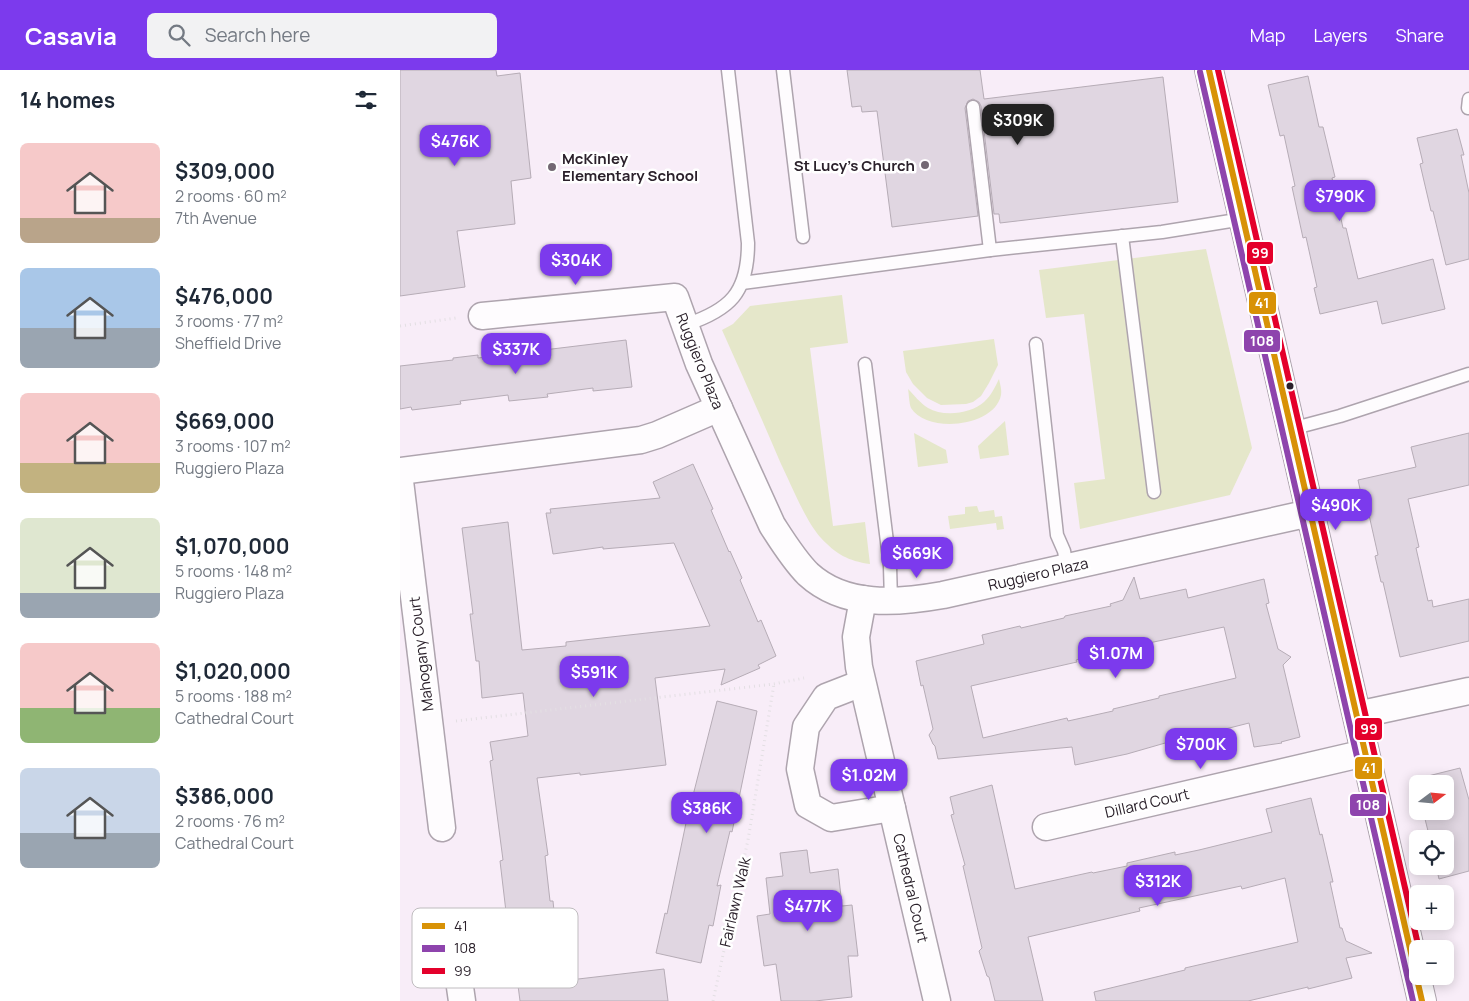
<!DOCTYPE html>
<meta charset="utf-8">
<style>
:root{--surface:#fff;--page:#f2f2f3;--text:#1f2937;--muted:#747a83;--accent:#7c3aed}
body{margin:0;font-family:Manrope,sans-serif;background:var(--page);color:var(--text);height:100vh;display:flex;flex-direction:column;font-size:19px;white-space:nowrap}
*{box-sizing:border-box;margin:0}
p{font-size:16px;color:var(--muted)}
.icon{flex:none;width:28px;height:28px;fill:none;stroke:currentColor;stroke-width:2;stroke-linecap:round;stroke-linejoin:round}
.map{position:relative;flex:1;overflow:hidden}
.sheet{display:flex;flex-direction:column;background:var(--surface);width:400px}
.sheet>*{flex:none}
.needle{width:32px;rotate:74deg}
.fabs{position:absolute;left:1009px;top:705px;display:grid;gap:10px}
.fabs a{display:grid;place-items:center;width:45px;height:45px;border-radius:8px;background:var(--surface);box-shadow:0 2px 12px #0003;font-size:25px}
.price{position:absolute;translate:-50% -42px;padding:0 11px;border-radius:10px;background:var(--accent);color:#fff;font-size:16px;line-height:32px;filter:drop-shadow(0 1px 2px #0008)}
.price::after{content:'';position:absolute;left:50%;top:30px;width:15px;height:11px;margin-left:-8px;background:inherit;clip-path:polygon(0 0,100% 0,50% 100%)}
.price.selected{background:#222;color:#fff}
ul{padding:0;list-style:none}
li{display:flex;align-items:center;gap:15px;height:125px;padding:0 20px}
li span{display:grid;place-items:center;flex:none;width:140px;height:100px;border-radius:8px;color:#555}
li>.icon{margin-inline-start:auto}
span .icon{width:60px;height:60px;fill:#fffc;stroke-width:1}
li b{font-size:21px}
h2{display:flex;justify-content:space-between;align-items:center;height:60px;padding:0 20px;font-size:21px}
header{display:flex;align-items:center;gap:30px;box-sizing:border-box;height:70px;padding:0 25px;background:var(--accent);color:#fff}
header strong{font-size:24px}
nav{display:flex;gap:28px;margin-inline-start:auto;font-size:18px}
.search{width:350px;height:45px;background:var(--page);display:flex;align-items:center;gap:12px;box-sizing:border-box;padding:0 18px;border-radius:8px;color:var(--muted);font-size:19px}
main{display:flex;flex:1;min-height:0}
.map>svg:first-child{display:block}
</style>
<header>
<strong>Casavia</strong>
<div class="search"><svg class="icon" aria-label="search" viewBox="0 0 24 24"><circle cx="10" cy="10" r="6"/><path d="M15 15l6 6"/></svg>Search here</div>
<nav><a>Map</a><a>Layers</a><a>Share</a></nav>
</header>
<main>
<section class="sheet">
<h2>14 homes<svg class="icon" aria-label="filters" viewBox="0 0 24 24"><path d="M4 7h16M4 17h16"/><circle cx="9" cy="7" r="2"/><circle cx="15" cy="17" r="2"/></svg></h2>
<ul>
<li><span style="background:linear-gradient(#f6c9c9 75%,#b9a48a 0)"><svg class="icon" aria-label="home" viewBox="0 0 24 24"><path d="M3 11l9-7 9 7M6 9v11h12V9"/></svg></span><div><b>$309,000</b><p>2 rooms · 60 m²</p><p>7th Avenue</p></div></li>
<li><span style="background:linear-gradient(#a9c7e8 60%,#9aa5b1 0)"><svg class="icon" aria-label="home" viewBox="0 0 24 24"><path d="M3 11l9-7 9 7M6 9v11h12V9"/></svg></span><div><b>$476,000</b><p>3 rooms · 77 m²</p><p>Sheffield Drive</p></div></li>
<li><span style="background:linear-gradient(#f6c9c9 70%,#c2b280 0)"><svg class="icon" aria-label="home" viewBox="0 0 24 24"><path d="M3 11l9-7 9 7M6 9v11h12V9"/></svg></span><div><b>$669,000</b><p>3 rooms · 107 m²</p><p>Ruggiero Plaza</p></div></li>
<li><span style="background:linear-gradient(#dfe7d0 75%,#9aa5b1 0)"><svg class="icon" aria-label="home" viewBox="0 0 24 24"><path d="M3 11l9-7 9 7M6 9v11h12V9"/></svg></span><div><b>$1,070,000</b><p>5 rooms · 148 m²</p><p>Ruggiero Plaza</p></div></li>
<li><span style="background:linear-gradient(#f6c9c9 65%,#8fb573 0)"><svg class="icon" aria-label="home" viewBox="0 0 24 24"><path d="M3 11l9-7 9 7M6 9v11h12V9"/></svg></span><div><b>$1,020,000</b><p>5 rooms · 188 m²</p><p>Cathedral Court</p></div></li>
<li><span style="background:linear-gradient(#c9d6e8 65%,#9aa5b1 0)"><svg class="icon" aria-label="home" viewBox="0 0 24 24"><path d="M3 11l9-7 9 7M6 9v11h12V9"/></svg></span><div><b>$386,000</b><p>2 rooms · 76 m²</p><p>Cathedral Court</p></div></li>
</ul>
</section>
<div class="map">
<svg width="1069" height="931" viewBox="0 0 1069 931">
<rect width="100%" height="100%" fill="#f8edf8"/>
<g fill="#e5e7ca">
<polygon points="806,179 852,378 830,425 680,459 674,413 705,409 684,244 646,248 639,200"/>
<path d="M 442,225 L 448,273 L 410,278 L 433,456 L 465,452 L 470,494 C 448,491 436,484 421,468 C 406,452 391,414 381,394 C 362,349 342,305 322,260 L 333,254 L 350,236 Z"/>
<polygon points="594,269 598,295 589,313 581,326 573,332 566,334 541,335 527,328 513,314 506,302 503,281"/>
<path d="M 599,309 C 600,314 602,320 601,325 C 595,357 527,364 511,338 C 509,333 509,324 508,319 C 514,325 520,333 528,338 C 543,347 571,344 584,332 C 591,326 595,317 599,309 Z"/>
<polygon points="605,351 609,385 580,389 578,376"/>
<polygon points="514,363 546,380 548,393 518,397"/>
<polygon points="577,436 579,442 594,440 595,447 602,446 604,459 597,460 596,453 550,459 548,446 565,444 565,437"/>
</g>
<g fill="#e0d6e1" stroke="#b6acb6" fill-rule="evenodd">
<polygon points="0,0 96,0 97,6 120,3 131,108 111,111 115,154 57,161 65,217 0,226"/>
<polygon points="447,0 580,0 584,29 763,7 778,132 600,153 599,144 594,144 581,36 579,32 573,29 568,31 565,38 578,146 492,157 477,41 462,42 461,36 452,37"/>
<polygon points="908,6 919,57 923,57 935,107 932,108 943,158 946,158 958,209 1033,189 1045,239 982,254 977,231 920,244 914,218 917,217 906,167 903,168 892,117 895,116 884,65 880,66 868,15"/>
<polygon points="1057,59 1064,85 1061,85 1069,123 1069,189 1046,195 1033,141 1031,141 1020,94 1023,93 1017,68"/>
<polygon points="226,270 232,317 193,321 193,318 147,324 148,327 109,331 108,325 60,331 61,334 12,340 11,337 0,339 0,296 53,290 53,288 78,285 78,288"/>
<polygon points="1069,363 1069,415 1008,429 1019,477 1016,478 1028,531 1032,530 1033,537 1069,529 1069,571 1000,587 983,512 981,512 975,486 978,485 967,436 964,437 958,410 1016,397 1011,377"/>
<polygon points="293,394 313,439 311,440 329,482 330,481 342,508 340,510 358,552 361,550 376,586 358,595 360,598 321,615 325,599 255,608 266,695 180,705 180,703 137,708 148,785 145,786 150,831 153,831 161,911 264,899 268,931 120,931 114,884 111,884 100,791 103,790 90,691 93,690 90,672 128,666 123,623 82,628 79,591 76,591 70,544 73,544 62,458 108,452 122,580 166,576 166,572 310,556 274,473 203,479 203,477 153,484 146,443 151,443 150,439 260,428 253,412"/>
<path d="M 734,507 L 740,529 L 786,519 L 788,528 L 864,509 L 869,533 L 866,534 L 878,579 L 891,587 L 883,595 L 900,667 L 881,672 L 882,673 L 854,677 L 849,653 L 786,669 L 786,667 L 727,684 L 675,695 L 672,677 L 538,689 L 535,676 L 533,674 L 529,665 L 533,659 L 523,615 L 521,616 L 516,591 L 584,574 L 582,565 L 620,556 L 621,558 L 664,548 L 665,546 L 711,536 L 710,534 L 723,530 ZM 824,557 L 836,608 L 759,626 L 759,628 L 713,639 L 713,641 L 668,651 L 667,648 L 583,668 L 571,616 L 677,592 L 676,590 L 721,579 L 722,581 L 750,576 L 749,573 Z"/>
<polygon points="317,631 357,641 332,762 330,761 317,816 321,815 313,856 309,855 301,893 256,883 265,843 267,844 286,753"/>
<polygon points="1060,698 1069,730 1069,801 1039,809 1036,796 1045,796 1045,769 1030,769 1023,741 1045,741 1045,714 1021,714 1020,708"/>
<polygon points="592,715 615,819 692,802 693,803 727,796 727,793 775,782 775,785 799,780 872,762 866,739 911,728 920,765 922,764 933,812 930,812 940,858 942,858 946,871 972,883 946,888 952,908 908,919 908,917 848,931 696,931 694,922 785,900 785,898 898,872 885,808 842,819 841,816 739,838 740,841 628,867 643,931 595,931 589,907 587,906 579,881 582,878 563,796 565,795 551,745 554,744 550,727"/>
<polygon points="407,780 410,803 438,799 442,836 452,835 458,886 448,886 452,927 415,931 381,931 376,894 364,896 357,846 370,844 366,808 383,806 380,783"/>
</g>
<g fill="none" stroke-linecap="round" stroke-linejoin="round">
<g stroke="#aea4ae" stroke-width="15">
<g id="service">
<polyline points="383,0 403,167"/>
<polyline points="573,37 590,180 762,162 843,149"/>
<polyline points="1068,38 1069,29"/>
<polyline points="722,166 754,422"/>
<polyline points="342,213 590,180"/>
<path d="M 285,255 C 330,240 348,223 348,173 L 328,0"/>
<polyline points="636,274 657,465 664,481 667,497"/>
<polyline points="465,294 490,496 491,531"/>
<polyline points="891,359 940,346 1069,304"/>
</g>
</g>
<g stroke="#aea4ae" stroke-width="29">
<g id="minor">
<path d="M 82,246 L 275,227 L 299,294 L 372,455 C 383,472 394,490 408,504 C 445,538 498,533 543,525 L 910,443"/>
<polyline points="0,401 241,370 257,365 319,338"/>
<polyline points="0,411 42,758"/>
<polyline points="463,529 456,567 459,597 537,931"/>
<polyline points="462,613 426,627 406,657 400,699 408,735 431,748 492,738"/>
<polyline points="957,645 1069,621"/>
<polyline points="646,757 965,683"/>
<polyline points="53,868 62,931"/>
</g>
</g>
<g stroke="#aea4ae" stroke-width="30">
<polyline id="tertiary" points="809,0 1022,931"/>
</g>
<g stroke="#e3dfe3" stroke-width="3" stroke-dasharray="1 4" stroke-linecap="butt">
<polyline points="0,256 56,248"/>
<polyline points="56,651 374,614 404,608"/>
<polyline points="313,931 348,770 374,614"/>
</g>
<use href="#service" stroke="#fefcfe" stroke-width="12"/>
<use href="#minor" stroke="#fefcfe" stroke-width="26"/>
<use href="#tertiary" stroke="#fefcfe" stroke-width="28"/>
<g stroke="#fff" stroke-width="10">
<polyline id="bus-1" points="809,0 1022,931"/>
</g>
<g stroke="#fff" stroke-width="10">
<polyline id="bus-2" points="800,2 1013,931"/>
</g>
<g stroke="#fff" stroke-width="10">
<polyline id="bus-3" points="818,0 1019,879"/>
</g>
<use href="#bus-1" stroke="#d89206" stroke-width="6"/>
<use href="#bus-2" stroke="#8e44ad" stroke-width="6"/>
<use href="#bus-3" stroke="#e4002b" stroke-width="6"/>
</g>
<g fill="#736873" stroke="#fff" stroke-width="2">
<circle cx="525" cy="95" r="5"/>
<circle cx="152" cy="97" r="5"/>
</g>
<circle fill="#2b212b" stroke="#fff" stroke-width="2" cx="890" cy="316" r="4.5"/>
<g text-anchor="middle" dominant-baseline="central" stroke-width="5" stroke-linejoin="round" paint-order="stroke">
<g font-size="15" font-weight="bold" fill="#2b212b" stroke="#fff" text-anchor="start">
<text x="162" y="88">McKinley<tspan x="162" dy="17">Elementary School</tspan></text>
<text x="515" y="95" text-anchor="end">St Lucy's Church</text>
</g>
<g font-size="15" fill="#2b212b" stroke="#fff">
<text transform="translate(300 291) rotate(68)">Ruggiero Plaza</text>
<text transform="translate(638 504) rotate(-13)">Ruggiero Plaza</text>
<text transform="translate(21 584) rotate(-97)">Mahogany Court</text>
<text transform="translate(747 733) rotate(-13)">Dillard Court</text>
<text transform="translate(511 818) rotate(77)">Cathedral Court</text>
<text transform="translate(335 832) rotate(-77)">Fairlawn Walk</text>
</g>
</g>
<rect x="12" y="838" width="166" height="80" rx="8" fill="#fff" stroke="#bfbcbf" stroke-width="1"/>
<rect x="22" y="853" width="23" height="6" fill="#d89206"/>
<rect x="22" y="875" width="23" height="7" fill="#8e44ad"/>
<rect x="22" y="898" width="23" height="6" fill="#e4002b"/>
<g font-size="14" fill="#2b212b">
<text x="54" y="861">41</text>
<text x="54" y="883">108</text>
<text x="54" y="906">99</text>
</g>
<g stroke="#fff" stroke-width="2">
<rect x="846" y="171" width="28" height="24" rx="5" fill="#e4002b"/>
<rect x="848" y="221" width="29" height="24" rx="5" fill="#d89206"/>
<rect x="843" y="259" width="38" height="24" rx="5" fill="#8e44ad"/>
<rect x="954" y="647" width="29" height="24" rx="5" fill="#e4002b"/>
<rect x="954" y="686" width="29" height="24" rx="5" fill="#d89206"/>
<rect x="949" y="723" width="38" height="24" rx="5" fill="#8e44ad"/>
</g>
<g font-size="14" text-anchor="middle" font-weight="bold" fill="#fff">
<text x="860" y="188">99</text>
<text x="862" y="238">41</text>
<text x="862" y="276">108</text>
<text x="969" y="664">99</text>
<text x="969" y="703">41</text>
<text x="968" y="740">108</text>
</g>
</svg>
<div class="fabs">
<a><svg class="needle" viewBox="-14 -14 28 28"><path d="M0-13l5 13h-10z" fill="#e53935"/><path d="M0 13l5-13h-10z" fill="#747a83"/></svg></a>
<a><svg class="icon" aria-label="locate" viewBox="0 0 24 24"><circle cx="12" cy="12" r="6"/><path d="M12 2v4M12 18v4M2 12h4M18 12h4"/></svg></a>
<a>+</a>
<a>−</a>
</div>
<b class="price selected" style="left:618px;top:76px">$309K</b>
<b class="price" style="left:55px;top:97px">$476K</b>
<b class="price" style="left:940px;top:152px">$790K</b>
<b class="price" style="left:176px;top:216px">$304K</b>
<b class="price" style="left:116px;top:305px">$337K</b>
<b class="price" style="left:936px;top:461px">$490K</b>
<b class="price" style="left:517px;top:509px">$669K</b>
<b class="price" style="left:716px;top:609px">$1.07M</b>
<b class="price" style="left:194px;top:628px">$591K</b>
<b class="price" style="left:801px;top:700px">$700K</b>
<b class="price" style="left:469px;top:731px">$1.02M</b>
<b class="price" style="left:307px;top:764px">$386K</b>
<b class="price" style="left:758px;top:837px">$312K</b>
<b class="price" style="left:408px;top:862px">$477K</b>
</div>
</main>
